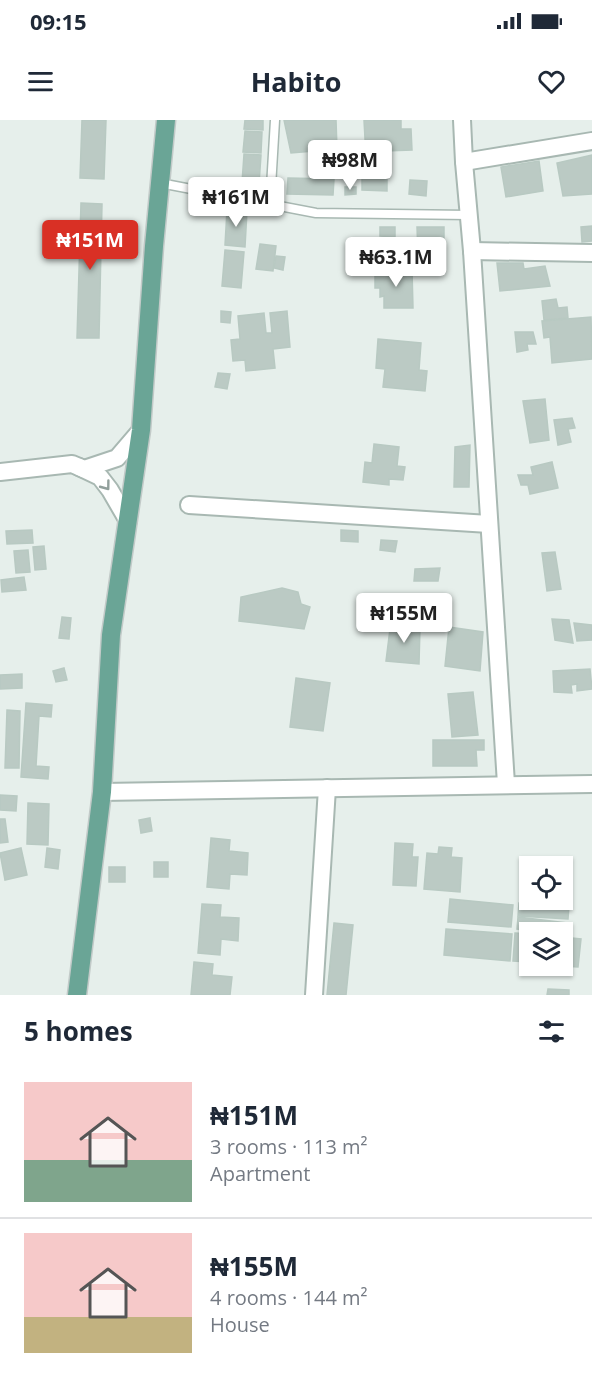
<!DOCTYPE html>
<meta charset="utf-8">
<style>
:root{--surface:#fff;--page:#f2f2f3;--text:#1f2937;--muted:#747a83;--line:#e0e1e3;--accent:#d93025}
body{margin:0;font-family:"Open Sans",sans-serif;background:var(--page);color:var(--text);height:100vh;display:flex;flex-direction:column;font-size:22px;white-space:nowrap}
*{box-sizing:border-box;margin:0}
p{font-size:20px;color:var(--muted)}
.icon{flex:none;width:33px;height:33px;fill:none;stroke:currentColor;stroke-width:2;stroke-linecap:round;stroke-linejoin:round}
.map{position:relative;height:875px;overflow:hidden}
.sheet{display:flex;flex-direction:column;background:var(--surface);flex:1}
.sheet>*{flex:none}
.tools{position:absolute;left:519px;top:736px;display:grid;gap:12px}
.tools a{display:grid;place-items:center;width:54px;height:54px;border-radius:0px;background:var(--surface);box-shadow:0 2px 4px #0004;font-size:30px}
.price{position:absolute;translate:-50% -51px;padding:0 14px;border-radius:6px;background:#fff;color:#222;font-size:20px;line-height:39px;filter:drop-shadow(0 2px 3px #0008)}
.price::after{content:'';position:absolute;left:50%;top:36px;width:18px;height:14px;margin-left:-9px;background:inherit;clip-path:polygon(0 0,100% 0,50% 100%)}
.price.on{background:var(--accent);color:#fff}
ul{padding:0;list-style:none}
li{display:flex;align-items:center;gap:18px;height:150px;padding:0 24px}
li+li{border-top:2px solid var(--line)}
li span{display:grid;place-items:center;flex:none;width:168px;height:120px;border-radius:0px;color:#555}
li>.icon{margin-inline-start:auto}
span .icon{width:72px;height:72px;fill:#fffc;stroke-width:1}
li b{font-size:26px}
h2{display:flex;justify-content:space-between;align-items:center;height:72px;padding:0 24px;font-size:26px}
.status{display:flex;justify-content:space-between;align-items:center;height:42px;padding:0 30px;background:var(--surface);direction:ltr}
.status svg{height:16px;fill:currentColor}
header{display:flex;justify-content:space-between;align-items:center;height:78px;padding:0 24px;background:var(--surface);font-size:27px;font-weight:700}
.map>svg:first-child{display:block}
</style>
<div class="status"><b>09:15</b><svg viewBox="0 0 49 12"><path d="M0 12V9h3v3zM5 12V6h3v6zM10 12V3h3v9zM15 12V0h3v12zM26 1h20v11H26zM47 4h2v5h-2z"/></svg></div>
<header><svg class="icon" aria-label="menu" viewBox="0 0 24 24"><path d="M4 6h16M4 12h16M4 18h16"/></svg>Habito<svg class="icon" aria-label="heart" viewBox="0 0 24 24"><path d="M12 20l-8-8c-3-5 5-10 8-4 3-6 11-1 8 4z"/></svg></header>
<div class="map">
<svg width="592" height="875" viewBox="0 0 592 875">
<rect width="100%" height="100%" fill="#e6efeb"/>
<g fill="#bbcac4" stroke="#b8c9c2" stroke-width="1.5">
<polygon points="82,0 106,0 104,59 80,58"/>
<polygon points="245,0 263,0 263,10 244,9"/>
<polygon points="284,0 336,0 337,29 291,33"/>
<polygon points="364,0 401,0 401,9 411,9 412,30 384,31 385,37 366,37"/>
<polygon points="245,11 262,12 261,33 243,32"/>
<polygon points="244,34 261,35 259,64 242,63"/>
<polygon points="592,35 592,74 563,76 557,43"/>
<polygon points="539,41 543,71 506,77 501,47"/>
<polygon points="362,57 387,59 387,71 362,70"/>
<polygon points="288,58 334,59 333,75 287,74"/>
<polygon points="410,60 427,61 426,76 409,74"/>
<polygon points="345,67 356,67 356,74 345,75"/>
<polygon points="81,83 102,84 99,218 77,218"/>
<polygon points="227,90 247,91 245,127 225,125"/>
<polygon points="592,106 592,121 582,122 581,107"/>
<polygon points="380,107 395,107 395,117 380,116"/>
<polygon points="417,107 444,107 444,135 418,135"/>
<polygon points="260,124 276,126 273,151 256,149"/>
<polygon points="225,130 244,132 241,168 222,166"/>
<polygon points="276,136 285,137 283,150 274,148"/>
<polygon points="497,143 523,143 524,149 545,146 550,166 500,171"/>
<polygon points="378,150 412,150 413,188 384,188 384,176 380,177 380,168 375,168 375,156"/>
<polygon points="556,179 558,188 567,187 568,198 544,200 542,181"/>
<polygon points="221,191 231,192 230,203 221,202"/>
<polygon points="287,191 290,227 273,229 275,248 246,251 245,240 233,241 231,220 240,219 238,196 264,193 266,213 272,213 270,193"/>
<polygon points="591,197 592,239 552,243 550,217 544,218 542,201"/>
<polygon points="515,212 533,212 536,224 527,224 528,230 517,232"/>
<polygon points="378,219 421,223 419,250 427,251 425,271 383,267 385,249 376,248"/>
<polygon points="218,253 230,254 227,269 215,267"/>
<polygon points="545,279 549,320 530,323 523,281"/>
<polygon points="572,298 575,308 568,309 571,322 558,325 554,300"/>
<polygon points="374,324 399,327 397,346 405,347 403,360 389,359 389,365 363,362 365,342 372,343"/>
<polygon points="470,325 469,367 454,367 455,327"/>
<polygon points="552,342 558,368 530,374 528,365 521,365 518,355 533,355 531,347"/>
<polygon points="32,410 33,423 7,424 6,411"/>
<polygon points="341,410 358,411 358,422 341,421"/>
<polygon points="381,420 397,421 395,432 380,430"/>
<polygon points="44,426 46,449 35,450 33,427"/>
<polygon points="28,430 30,452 16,453 14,431"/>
<polygon points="555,432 561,469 547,471 542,433"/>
<polygon points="440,448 438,461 414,461 415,449"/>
<polygon points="24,457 26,470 2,472 1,460"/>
<polygon points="282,468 298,472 301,484 310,487 304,509 239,501 241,477"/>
<polygon points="62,497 71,498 69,519 59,518"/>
<polygon points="552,499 569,500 573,523 555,520"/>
<polygon points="391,501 420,507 419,544 386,541"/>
<polygon points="574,503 592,505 592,520 577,521"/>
<polygon points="449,507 483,512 480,551 445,546"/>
<polygon points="64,548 67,560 56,562 53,551"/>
<polygon points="590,549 592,569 577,571 577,564 571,565 572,573 554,572 553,551"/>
<polygon points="22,554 22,568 0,569 0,555"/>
<polygon points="296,558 330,563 323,611 290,607"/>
<polygon points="473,572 478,615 452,617 448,574"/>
<polygon points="26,583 52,585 51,597 39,596 36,646 49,647 48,659 21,657"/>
<polygon points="7,590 20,591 19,648 5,648"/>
<polygon points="433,620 484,620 484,630 476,630 477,646 433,646"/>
<polygon points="0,675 17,676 16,691 0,690"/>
<polygon points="28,683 49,684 48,725 27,724"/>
<polygon points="150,698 152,711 141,713 139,700"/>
<polygon points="0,699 5,699 8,722 0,723"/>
<polygon points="211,718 230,720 229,731 248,733 247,755 230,754 229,769 207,767"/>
<polygon points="395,723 413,724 412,737 418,737 416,766 393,765"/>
<polygon points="439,727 452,728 451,737 462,738 460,772 424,769 427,733 438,734"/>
<polygon points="21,728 27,755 5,760 0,733"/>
<polygon points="47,728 60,730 58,749 45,747"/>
<rect x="154" y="742" width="14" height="15"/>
<rect x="109" y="747" width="16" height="15"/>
<polygon points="450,779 513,785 511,807 448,802"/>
<polygon points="519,783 569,786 568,799 518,796"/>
<polygon points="202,784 221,785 220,797 239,798 238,821 221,819 220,835 198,833"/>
<polygon points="518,797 567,803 566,815 562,815 562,813 548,813 517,809"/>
<polygon points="334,803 353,805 346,875 327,875"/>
<polygon points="446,809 512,814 510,841 444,835"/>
<polygon points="515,813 530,814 530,842 513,841"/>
<polygon points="562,817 581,819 578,847 562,846"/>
<polygon points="194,842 213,844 212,855 232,857 230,875 191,875"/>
<polygon points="548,869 569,870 569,875 547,875"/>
</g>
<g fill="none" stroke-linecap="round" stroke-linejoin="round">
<g stroke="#a8b8b2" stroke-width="11">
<g id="service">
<polyline points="160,63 316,93 469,95"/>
<polyline points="270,84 275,0"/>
</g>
</g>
<g stroke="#a8b8b2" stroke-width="20">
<g id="minor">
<polyline points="462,0 464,42 472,131 506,664"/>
<polyline points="464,42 592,21"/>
<polyline points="472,131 592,133"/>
<polyline points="79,347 100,357 110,370 128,401"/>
<polyline points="0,352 72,344 84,349 117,338 141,310"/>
<polyline points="189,385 489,404"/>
<polyline points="102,672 592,664"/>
<polyline points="314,875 327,668"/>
</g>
</g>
<g stroke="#c2cac8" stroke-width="21">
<polyline id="primary" points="77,875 102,672 111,515 141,310 154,126 166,0"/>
</g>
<use href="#service" stroke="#fff" stroke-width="8"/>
<use href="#minor" stroke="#fff" stroke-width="16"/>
<use href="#primary" stroke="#6aa596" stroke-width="18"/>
</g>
<defs><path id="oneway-chevron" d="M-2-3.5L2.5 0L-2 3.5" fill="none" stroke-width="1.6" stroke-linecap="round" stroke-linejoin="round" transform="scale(1.5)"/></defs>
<use stroke="#92a09c" href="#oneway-chevron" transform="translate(106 366) rotate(53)"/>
</svg>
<div class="tools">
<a><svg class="icon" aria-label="locate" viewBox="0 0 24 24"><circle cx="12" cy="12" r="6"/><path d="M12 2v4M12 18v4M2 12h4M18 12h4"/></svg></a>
<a><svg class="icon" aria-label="layers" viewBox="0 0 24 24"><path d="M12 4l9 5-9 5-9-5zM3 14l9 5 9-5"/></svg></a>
</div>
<b class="price" style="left:350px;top:71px">₦98M</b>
<b class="price" style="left:236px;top:108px">₦161M</b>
<b class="price on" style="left:90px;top:151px">₦151M</b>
<b class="price" style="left:396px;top:168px">₦63.1M</b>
<b class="price" style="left:404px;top:524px">₦155M</b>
</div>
<section class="sheet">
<h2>5 homes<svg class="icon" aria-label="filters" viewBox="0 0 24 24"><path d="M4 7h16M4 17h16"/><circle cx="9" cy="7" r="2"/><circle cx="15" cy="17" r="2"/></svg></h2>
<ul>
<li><span style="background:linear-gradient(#f6c9c9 65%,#7fa58c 0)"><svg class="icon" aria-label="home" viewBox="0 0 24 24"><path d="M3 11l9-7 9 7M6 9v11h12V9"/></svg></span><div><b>₦151M</b><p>3 rooms · 113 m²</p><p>Apartment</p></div></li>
<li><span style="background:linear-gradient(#f6c9c9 70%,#c2b280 0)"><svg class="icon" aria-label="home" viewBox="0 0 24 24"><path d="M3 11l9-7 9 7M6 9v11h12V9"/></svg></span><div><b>₦155M</b><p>4 rooms · 144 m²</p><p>House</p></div></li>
</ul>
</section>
